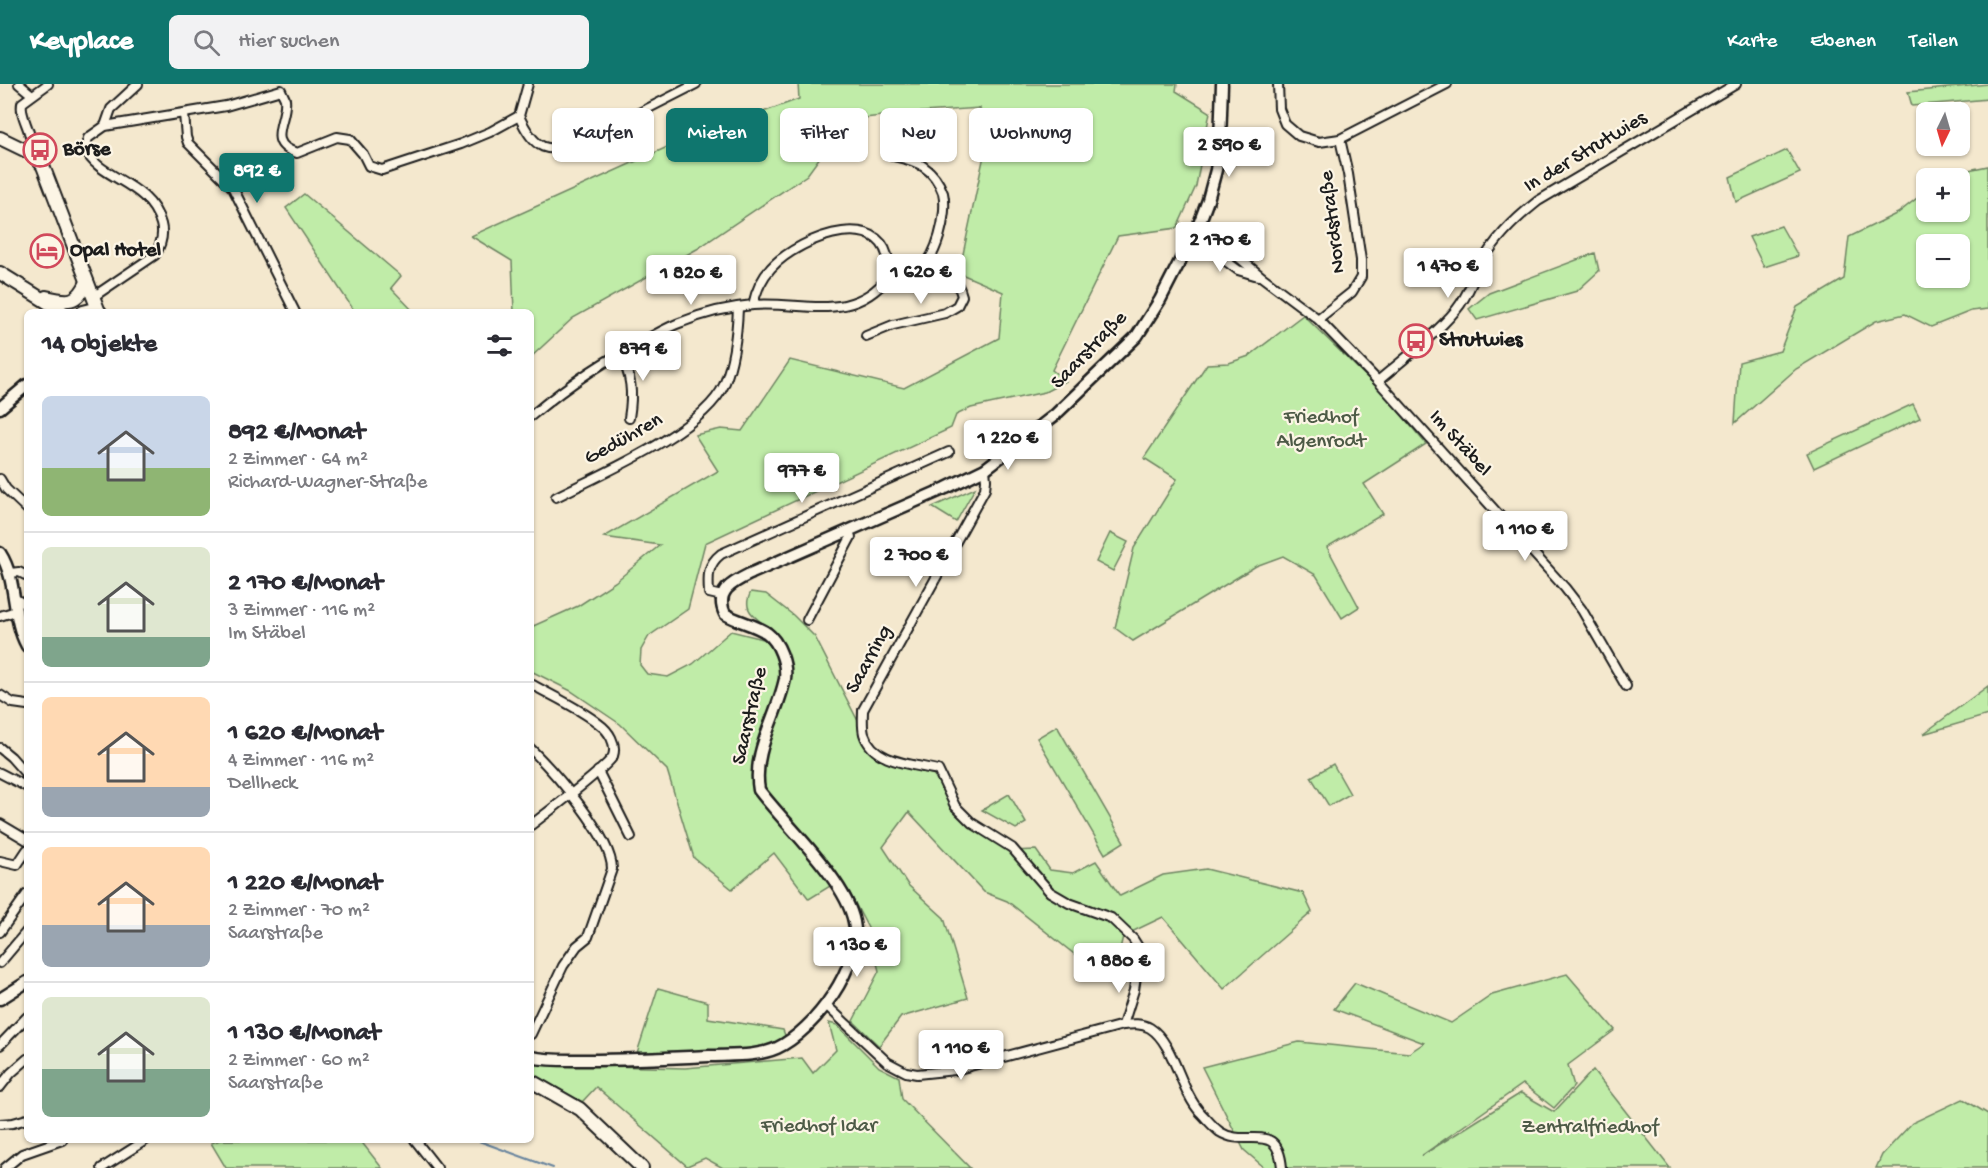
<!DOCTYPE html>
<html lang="de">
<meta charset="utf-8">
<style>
:root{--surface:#fff;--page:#f2f2f3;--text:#2b2b33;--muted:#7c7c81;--line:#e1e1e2;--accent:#0f766e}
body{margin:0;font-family:"Gochi Hand",sans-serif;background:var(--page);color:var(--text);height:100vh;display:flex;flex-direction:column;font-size:22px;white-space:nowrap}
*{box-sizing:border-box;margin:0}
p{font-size:20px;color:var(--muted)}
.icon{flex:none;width:33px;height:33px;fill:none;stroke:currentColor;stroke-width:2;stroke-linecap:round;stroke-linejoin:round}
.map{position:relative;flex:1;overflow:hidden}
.panel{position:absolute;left:24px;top:225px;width:510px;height:834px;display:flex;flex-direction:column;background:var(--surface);border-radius:9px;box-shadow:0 2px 4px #0004}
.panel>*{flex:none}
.guide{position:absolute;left:552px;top:24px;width:570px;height:54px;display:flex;gap:12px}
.needle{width:39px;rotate:185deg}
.fabs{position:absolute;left:1916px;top:18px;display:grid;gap:12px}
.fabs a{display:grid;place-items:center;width:54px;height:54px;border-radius:9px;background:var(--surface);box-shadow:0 2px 4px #0004;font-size:30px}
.price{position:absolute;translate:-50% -51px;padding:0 14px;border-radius:6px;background:#fff;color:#222;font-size:20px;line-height:39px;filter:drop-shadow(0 2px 3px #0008)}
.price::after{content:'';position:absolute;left:50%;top:36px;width:18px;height:14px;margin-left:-9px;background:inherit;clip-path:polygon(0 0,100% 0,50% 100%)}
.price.selected{background:var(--accent);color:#fff}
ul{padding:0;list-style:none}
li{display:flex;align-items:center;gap:18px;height:150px;padding:0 18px}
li+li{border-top:2px solid var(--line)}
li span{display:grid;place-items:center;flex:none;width:168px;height:120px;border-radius:9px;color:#555}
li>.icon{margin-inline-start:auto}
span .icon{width:72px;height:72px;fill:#fffc;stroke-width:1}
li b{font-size:26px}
h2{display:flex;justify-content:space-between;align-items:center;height:72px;padding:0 18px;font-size:26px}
.pill{padding:0 21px;border-radius:9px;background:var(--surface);box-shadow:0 2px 4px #0004;font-size:21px;line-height:54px}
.pill.selected{background:var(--accent);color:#fff}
header{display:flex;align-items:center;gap:36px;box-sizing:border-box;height:84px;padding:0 30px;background:var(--accent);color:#fff}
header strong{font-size:28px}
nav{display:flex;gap:33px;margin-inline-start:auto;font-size:21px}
.search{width:420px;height:54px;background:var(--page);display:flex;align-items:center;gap:15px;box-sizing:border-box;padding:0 21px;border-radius:9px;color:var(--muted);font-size:22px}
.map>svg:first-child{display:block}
</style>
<header>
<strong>Keyplace</strong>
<div class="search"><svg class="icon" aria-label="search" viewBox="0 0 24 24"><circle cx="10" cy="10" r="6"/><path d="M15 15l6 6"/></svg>Hier suchen</div>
<nav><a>Karte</a><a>Ebenen</a><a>Teilen</a></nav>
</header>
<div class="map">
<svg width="1988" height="1084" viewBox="0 0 1988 1084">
<rect width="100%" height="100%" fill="#f4e8ce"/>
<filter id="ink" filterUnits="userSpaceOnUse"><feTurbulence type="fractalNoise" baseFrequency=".0167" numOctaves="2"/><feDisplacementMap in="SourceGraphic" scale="12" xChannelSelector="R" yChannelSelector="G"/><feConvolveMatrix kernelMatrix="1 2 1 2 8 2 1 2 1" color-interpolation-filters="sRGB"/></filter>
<g filter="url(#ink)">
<g fill="#c0eca8" stroke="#6e8462" stroke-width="1.5" fill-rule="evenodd">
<path d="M 798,0 L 1177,0 L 1176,7 L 1210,28 L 1196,102 L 1177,144 L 1118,152 L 1052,286 L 1066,297 L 1045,308 L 971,324 L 956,331 L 951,344 L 705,459 L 688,525 L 649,552 L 641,566 L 640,581 L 647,590 L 668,593 L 693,580 L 731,547 L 763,555 L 774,553 C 766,535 738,532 751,508 L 766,510 L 793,531 L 815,553 L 863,647 L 867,664 L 885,676 L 928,686 L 940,697 L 953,724 L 1009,767 L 1036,766 L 1050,786 L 1073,789 L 1096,777 L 1120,812 L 1163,791 L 1206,785 L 1303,809 L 1312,828 L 1224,905 L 1163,833 L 1123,852 L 1112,900 L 1007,817 L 984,808 L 909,728 L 883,763 L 908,801 L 944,834 L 968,914 L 901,933 L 879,962 L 853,937 L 879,887 L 868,844 L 848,806 L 830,802 L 809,815 L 774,769 L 732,805 L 694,774 L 667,686 L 620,640 L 571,607 L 531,587 L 531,543 L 578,522 L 615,498 L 660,461 L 604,453 L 718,387 L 695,351 L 721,345 L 742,347 L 790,276 L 904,304 L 999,254 L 1003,208 L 959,189 L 986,62 L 980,24 L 908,29 L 847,36 L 807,91 L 697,165 L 573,234 L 531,273 L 531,228 L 514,228 L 512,177 L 471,152 L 674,60 L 799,15 Z"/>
<polygon points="1988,0 1988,15 1912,22 1908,8"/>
<polygon points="1787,66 1800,89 1736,118 1730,93"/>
<path d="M 1988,82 L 1988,225 L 1971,227 L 1931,243 L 1905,230 L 1876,237 L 1796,285 L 1735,339 L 1739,278 L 1780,267 L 1797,223 L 1844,195 L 1849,153 L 1898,129 L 1926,107 L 1926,128 L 1959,128 L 1959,94 L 1943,94 L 1949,90 ZM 1926,160 L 1959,160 L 1959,194 L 1926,194 Z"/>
<polygon points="304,110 401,192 391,204 414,228 355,228 286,124"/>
<polygon points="1781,142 1798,172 1764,183 1749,153"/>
<polygon points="1595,169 1599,187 1577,207 1477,236 1469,225 1489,209"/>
<polygon points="1303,231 1383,309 1426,360 1364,400 1383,430 1327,463 1359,523 1342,534 1316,491 1283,472 1256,482 1133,557 1115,544 1134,464 1177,395 1144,374 1207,280 1229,279 1249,272"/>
<polygon points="1913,320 1920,334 1814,384 1807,369"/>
<polygon points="975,404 956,438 932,423"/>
<polygon points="1110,449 1128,458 1113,487 1096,478"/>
<polygon points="1988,602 1988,631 1923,650"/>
<polygon points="1057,642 1124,758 1105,770 1037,654"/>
<polygon points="1333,680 1350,710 1329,722 1311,693"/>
<polygon points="1009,710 1026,739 1016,745 982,726"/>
<polygon points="1567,890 1615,946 1568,981 1574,1002 1554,1024 1523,1000 1421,1072 1521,1009 1554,1028 1593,986 1670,1084 1265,1084 1244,1066 1202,983 1299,958 1409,969 1424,959 1334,925 1355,899 1451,939 1492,911"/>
<polygon points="658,904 708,918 708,934 783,946 786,954 764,965 692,971 637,969"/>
<polygon points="829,939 837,941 879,983 899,993 902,1015 970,1084 723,1084 705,1074 687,1082 596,1003 582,1018 531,989 532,980 685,984 802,974 813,989 836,966"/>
<polygon points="1963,1015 1988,1030 1988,1084 1876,1084 1882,1071 1912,1039"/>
<polygon points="220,1056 360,1056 382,1084 226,1084 211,1059"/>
</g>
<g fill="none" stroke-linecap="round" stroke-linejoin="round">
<polyline stroke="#67849e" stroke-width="2" points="476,1056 553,1084"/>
<g stroke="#1c1c1c" stroke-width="12">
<g id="street">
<polyline points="19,0 31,10"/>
<path d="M 528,0 L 519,32 C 535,66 546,71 582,58 L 696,0"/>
<polyline points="1278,0 1279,25 1285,40 1299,52 1319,58 1340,55 1447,0"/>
<polyline points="184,30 186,53 188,59 233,104 295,228"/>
<polyline points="105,42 111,25 138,0"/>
<path d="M 29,67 C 36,50 19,35 22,19 L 48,0"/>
<polyline points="1199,140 1262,193 1318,235 1378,297 1565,504 1582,526 1626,602"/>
<polyline points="1193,153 1238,186 1258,192"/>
<path d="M 889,192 C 898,192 908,192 916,188 C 937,178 948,129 943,109 C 939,98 933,89 924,83 C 915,76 901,74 889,71"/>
<path d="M 93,213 L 155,171 C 161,161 164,151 161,140 C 149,97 99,96 85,65 L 88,54 L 105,42 L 226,22 L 281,6 C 282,9 284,12 285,15 C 288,36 264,59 297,69 L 337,53 L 350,55 L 363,70 L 369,82 L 382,86 L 461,60 L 490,48 L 519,32"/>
<polyline points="1318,235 1352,208 1361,193 1361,176 1348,90 1340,55"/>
<path d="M 866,252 L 893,241 L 945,229 L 957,222 L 962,212 C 957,191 944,188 925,182"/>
<path d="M 619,269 C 632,290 633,310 629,334"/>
<path d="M 1378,297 C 1404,275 1435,251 1456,226 C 1467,213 1471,200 1478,186 C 1492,157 1514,136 1538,117 L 1736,0"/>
<path d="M 531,332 C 569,300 604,276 649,254 C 660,248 670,242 682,238 C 704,229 730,223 753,221 C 803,217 852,240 889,192 C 893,117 800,152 771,184 C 761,195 756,207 753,221"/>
<path d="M 985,385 L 986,396 L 985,405 L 863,626 C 863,633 862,642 864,650 C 873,679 912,680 938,686 L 955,722 L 972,739 L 1012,764 L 1050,808 L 1069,819 L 1111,834 L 1133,855 L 1140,866 L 1134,906 L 1123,941"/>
<polyline points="0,395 6,405 27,425"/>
<path d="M 556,413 C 601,390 703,347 724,301 C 734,277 737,250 738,224"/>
<polyline points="10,489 19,488 27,492"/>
<path d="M 722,512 L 709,509 C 708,492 707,481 721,470 L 949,368"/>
<polyline points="16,515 27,522"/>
<polyline points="0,532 16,527"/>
<polyline points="807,536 851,453 849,447"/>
<path d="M 531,600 C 554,613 579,624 599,640 C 609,647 617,660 613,672 C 608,683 544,731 531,741"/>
<polyline points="0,611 13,619 27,621"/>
<polyline points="0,664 11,673 27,691"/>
<path d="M 531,665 C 554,688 612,753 612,785 L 588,853 L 577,862 L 563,882 L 531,950"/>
<polyline points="598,687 631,753"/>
<polyline points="0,689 27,703"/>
<polyline points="0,740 27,756"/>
<polyline points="0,777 17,781 27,766"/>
<polyline points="0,848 27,810"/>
<polyline points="0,879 27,847"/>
<path d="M 826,921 L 887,978 L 906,988 L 917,990 L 955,986 L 1123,941 C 1132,940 1142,939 1150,944 C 1174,959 1180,1006 1200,1028 C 1206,1034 1213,1043 1220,1048 C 1246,1065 1278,1035 1282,1084"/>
<polyline points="0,961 27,933"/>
<polyline points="0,1003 11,989 27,975"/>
<polyline points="0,1040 13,1039 27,1035"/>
<polyline points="415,1056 437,1084"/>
<polyline points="5,1084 22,1070 62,1056"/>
<polyline points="102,1084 146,1056"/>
</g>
</g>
<g stroke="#1c1c1c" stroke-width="15">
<g id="secondary">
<polyline points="0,324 27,301"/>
<path d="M 0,469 C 18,497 11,533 27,562"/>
<polyline points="0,915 27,898"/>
<path d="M 531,973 C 549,977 567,976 586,976 C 627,976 668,974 709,972 C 730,971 757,973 777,964 C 814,947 863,881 854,838 C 846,796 786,742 759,706 C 752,667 777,633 785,595 C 787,580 779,558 767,549 C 754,540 738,538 725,530 C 714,506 734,498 752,489 L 946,404 L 985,385 L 1055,331 L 1137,252 L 1160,216 L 1199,140 L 1208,116 L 1216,86 L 1220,58 L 1222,0"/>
</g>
</g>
<g stroke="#1c1c1c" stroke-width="16">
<g id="primary">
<polyline points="0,54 33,70 43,82 99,228"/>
<polyline points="0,189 63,228"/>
<path d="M 46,213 C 68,218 77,220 87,198"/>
<polyline points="83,228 91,226 100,228"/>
<polyline points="531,997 580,1025 642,1084"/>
</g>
</g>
<use href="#street" stroke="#fcf5e5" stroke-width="8"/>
<use href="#secondary" stroke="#fcf5e5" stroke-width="10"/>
<use href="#primary" stroke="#fcf5e5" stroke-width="12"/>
</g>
</g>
<defs>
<g id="bus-ring" transform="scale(1.725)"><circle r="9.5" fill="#fcf5e5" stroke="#d1495b" stroke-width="1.5"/><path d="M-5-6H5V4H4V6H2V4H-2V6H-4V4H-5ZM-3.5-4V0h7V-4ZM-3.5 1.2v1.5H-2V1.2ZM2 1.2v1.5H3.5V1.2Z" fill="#d1495b"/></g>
<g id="hotel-ring" transform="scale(1.725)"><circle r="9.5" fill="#fcf5e5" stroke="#d1495b" stroke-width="1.5"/><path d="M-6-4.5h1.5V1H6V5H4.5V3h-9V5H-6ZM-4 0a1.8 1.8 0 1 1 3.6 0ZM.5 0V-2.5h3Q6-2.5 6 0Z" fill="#d1495b"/></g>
</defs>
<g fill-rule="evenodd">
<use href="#bus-ring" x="40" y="66"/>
<use href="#hotel-ring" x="47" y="167"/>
<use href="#bus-ring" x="1416" y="257"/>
</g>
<g text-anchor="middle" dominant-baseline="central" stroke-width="4.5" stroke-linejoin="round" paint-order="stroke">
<g font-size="21" font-weight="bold" fill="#1c1c1c" stroke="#fcf5e5" text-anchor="start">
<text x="63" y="66">Börse</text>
<text x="70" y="167">Opal Hotel</text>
<text x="1439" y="257">Strutwies</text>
</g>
<g font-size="21" fill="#1c1c1c" stroke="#fcf5e5">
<text transform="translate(1586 69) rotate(-31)">In der Strutwies</text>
<text transform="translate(1334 138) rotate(-97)">Nordstraße</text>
<text transform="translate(1090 267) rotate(-46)">Saarstraße</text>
<text transform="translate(624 356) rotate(-29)">Gedühren</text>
<text transform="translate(1459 360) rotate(48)">Im Stäbel</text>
<text transform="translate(870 576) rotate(-61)">Saarring</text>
<text transform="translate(751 632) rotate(-77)">Saarstraße</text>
</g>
<g font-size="21" fill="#4d5a46" stroke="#fcf5e5">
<text x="1321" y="334">Friedhof<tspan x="1321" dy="24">Algenrodt</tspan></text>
<text x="819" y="1043">Friedhof Idar</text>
<text x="1590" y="1044">Zentralfriedhof</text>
</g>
</g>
</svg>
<div class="fabs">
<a><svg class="needle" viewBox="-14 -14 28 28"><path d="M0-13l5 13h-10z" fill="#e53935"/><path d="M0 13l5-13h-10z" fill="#7c7c81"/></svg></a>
<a>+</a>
<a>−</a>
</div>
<b class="price" style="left:1229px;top:94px">2 590 €</b>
<b class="price selected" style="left:257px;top:120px">892 €</b>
<b class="price" style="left:1220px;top:189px">2 170 €</b>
<b class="price" style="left:1448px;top:215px">1 470 €</b>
<b class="price" style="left:921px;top:221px">1 620 €</b>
<b class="price" style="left:691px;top:222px">1 820 €</b>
<b class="price" style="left:643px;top:298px">879 €</b>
<b class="price" style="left:1008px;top:387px">1 220 €</b>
<b class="price" style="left:802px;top:420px">977 €</b>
<b class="price" style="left:1525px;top:478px">1 110 €</b>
<b class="price" style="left:916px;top:504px">2 700 €</b>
<b class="price" style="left:857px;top:894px">1 130 €</b>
<b class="price" style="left:1119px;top:910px">1 880 €</b>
<b class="price" style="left:961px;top:997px">1 110 €</b>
<div class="guide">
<a class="pill">Kaufen</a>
<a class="pill selected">Mieten</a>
<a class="pill">Filter</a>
<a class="pill">Neu</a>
<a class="pill">Wohnung</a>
</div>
<section class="panel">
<h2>14 Objekte<svg class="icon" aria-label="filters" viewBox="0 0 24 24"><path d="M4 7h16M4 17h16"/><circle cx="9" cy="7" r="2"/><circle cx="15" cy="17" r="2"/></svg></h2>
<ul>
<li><span style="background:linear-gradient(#c9d6e8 60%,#8fb573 0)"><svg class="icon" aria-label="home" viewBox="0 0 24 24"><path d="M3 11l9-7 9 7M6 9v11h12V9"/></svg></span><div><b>892 €/Monat</b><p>2 Zimmer · 64 m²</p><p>Richard-Wagner-Straße</p></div></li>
<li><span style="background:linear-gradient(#dfe7d0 75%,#7fa58c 0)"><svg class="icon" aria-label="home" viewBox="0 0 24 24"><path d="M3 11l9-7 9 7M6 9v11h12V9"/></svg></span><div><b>2 170 €/Monat</b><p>3 Zimmer · 116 m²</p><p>Im Stäbel</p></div></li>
<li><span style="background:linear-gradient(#ffd9b3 75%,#9aa5b1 0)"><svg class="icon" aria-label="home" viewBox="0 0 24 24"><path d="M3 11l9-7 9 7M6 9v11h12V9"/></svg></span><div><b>1 620 €/Monat</b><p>4 Zimmer · 116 m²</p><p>Dellheck</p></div></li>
<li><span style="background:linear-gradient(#ffd9b3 65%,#9aa5b1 0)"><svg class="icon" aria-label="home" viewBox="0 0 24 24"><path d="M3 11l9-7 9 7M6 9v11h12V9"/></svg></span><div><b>1 220 €/Monat</b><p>2 Zimmer · 70 m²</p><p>Saarstraße</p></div></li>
<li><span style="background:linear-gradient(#dfe7d0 60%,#7fa58c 0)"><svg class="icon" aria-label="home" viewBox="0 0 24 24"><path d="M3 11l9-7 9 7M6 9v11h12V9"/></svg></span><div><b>1 130 €/Monat</b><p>2 Zimmer · 60 m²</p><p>Saarstraße</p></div></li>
</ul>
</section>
</div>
